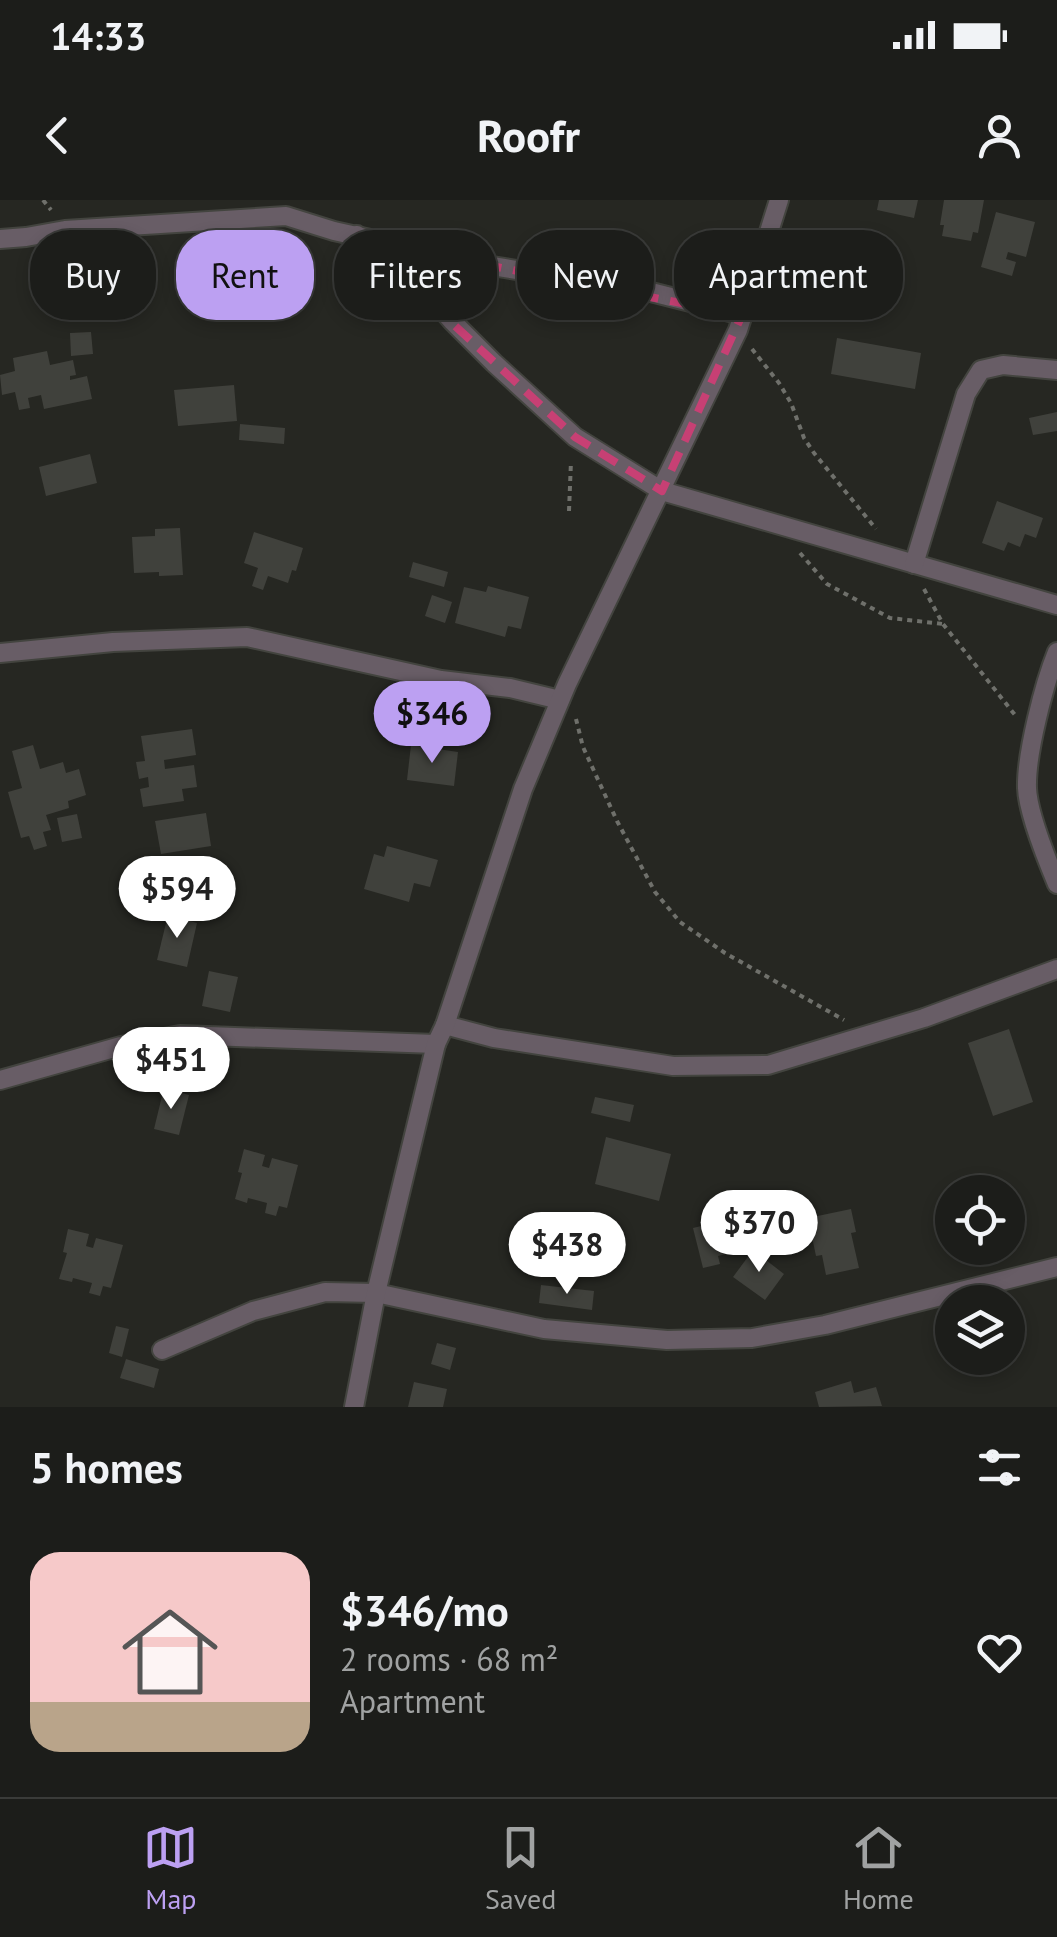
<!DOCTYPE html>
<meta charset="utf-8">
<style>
:root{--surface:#1c1d1a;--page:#252623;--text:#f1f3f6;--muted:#a0a2a2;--line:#3a3b39;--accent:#bca0f2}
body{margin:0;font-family:"PT Sans",sans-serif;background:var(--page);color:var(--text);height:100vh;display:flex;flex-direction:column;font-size:38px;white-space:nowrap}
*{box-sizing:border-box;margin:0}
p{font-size:32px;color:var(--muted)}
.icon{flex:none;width:55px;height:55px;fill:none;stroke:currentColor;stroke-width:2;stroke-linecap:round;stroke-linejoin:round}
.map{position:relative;height:1207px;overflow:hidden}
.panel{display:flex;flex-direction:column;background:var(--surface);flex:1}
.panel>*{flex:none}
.top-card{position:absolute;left:30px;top:30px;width:998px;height:90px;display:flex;gap:20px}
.fabs{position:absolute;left:935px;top:975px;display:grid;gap:20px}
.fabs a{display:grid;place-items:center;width:90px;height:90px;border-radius:50%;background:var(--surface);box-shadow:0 5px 15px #0003,0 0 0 2px var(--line);font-size:50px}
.price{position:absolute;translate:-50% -85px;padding:0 22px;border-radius:35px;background:#fff;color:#222;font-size:32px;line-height:65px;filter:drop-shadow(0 2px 5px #0008)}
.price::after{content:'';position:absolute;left:50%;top:60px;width:30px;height:22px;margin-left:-15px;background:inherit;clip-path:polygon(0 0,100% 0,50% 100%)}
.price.active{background:var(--accent);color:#111}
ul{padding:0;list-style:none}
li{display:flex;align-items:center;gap:30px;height:250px;padding:0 30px}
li+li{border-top:2px solid var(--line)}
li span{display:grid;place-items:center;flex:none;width:280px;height:200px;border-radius:30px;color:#555}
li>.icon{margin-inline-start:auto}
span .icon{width:120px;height:120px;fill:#fffc;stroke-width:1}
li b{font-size:42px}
h2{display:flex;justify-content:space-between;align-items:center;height:120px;padding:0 30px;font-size:42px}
.tag{padding:0 35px;border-radius:40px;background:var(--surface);box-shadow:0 5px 15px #0003,0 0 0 2px var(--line);font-size:35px;line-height:90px}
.tag.active{background:var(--accent);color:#111}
.status{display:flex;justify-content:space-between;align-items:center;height:70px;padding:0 50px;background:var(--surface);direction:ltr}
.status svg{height:28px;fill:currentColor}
header{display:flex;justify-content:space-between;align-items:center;height:130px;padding:0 30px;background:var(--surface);font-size:45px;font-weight:700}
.tab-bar{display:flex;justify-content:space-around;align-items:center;height:140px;border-top:2px solid var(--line);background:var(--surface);font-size:28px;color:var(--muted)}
.tab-bar a{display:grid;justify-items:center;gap:5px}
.tab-bar .active{color:var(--accent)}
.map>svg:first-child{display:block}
</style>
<div class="status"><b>14:33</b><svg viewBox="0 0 49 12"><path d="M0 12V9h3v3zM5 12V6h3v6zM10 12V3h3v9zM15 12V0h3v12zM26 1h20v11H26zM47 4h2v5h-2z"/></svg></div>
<header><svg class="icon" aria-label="back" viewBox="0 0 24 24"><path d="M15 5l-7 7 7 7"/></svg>Roofr<svg class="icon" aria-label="person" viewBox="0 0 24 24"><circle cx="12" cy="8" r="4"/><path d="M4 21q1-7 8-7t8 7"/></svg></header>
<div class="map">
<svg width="1057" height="1207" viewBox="0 0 1057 1207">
<rect width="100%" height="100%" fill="#262722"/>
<g fill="#40413c">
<polygon points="879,0 918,0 914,18 877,10"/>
<polygon points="944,0 984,0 978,33 973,32 971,41 942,36 944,25 940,25"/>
<polygon points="996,12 1035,22 1026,57 1008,52 1006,59 1016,62 1012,76 981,67"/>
<polygon points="91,132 93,154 71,156 70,133"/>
<polygon points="837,138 921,153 915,189 831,174"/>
<polygon points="47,151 50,165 73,160 76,175 70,176 70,180 87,176 92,199 44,209 41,195 28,198 30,208 19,210 15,192 2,195 0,175 15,171 13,158"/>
<polygon points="234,185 237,221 178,226 174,190"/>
<polygon points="1057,212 1057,231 1033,235 1029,218"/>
<polygon points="240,224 285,228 284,244 239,240"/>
<polygon points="90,254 97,283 46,296 39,267"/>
<polygon points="997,301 1043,318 1036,338 1025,334 1020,347 1008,342 1004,351 982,343"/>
<polygon points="180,328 183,375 159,376 159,372 134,373 132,337 155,336 155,329"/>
<polygon points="254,332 303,348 296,371 292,370 288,383 268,376 263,390 252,386 258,368 244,363"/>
<polygon points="413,362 448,372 444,387 409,377"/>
<polygon points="488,386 529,397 521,429 508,426 505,437 455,423 464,387 486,392"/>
<polygon points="432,395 452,402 445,423 425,416"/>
<polygon points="192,529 196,555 164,560 165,569 194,565 197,587 182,589 184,601 143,607 140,589 149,587 148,577 139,579 136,562 145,561 141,536"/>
<polygon points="33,545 40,569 63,562 66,573 79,569 86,595 68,601 69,608 46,615 51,630 43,632 47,646 34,650 29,636 21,638 8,592 22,588 12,551"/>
<polygon points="411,545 458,552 454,586 407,580"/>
<polygon points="206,613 211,646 161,654 155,621"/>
<polygon points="77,614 82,638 62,642 57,618"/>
<polygon points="387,646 438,660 430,687 414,683 409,702 364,689 374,654 384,657"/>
<polygon points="177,670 189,671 189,692 177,692"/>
<polygon points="168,715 197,723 187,767 157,760"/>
<polygon points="209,771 238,777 230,812 202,806"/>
<polygon points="1009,829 1033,902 993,916 968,843"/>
<polygon points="164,888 189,895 179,935 154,929"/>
<polygon points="595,897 634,905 630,922 591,913"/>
<polygon points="606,937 671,954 659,1001 595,984"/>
<polygon points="244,949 265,955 262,966 269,968 272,958 298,965 287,1008 279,1006 276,1016 265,1013 267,1003 248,998 247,1003 235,999 242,973 238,972"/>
<polygon points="851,1009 856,1032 851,1033 859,1068 826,1075 822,1055 816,1056 808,1018"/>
<polygon points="738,1017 746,1049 718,1056 720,1064 703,1068 693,1028"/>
<polygon points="68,1029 89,1034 86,1046 93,1048 96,1038 123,1045 111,1088 103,1086 100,1096 89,1093 92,1083 73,1078 72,1082 59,1079 67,1053 63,1052"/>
<polygon points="753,1050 784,1074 765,1100 733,1077"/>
<polygon points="541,1085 594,1091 592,1110 539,1103"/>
<polygon points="116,1126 129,1129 122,1157 109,1153"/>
<polygon points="437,1143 456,1148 450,1170 431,1164"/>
<polygon points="126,1159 159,1169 154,1188 120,1178"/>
<polygon points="851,1181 854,1193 876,1187 882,1206 819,1207 815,1192"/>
<polygon points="414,1182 447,1189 443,1207 408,1207"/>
</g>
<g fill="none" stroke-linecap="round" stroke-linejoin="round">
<g stroke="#43443f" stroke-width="22">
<g id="street">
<polyline points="357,35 423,88 453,122 494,163 575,237 662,291 1057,405"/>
<polyline points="0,39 26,37 65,30 286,16 334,31 492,66 651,92 742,115"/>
<polyline points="914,364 966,194 981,170 1003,165 1057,170"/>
<path d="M 1057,452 C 1044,484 1026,554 1027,588 C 1028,614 1047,660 1057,684"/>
<polyline points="0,453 113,442 247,437 441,480 510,488 560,500"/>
<polyline points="445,825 494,838 673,866 768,865 924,818 1057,769"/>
<polyline points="0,880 121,846 180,835 436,844"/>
<polyline points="162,1150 253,1111 325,1092 376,1093 544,1129 667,1140 752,1138 825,1125 1057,1067"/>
<polyline points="354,1207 376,1093 436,844 445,825 523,589 567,484 738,130 779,0"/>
</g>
</g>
<g stroke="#6f706b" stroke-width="4" stroke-dasharray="5 5" stroke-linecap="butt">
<polyline points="43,0 51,10"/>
<polyline points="752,149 779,183 791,203 804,238 814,253 876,329"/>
<polyline points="569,311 571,261"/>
<polyline points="800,353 827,384 890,418 943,424"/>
<polyline points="924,389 943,424 1015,515"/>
<polyline points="576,519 583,547 617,621 655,692 680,722 725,753 844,820"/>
</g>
<use href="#street" stroke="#685d66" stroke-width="18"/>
</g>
<path fill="none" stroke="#c74074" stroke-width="8" stroke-dasharray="20 12" stroke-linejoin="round" d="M 357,35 L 492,66 L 742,115 L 662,291 L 575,237 Z"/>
</svg>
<div class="fabs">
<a><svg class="icon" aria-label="locate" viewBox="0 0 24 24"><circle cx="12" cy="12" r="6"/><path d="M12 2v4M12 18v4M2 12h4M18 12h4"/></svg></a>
<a><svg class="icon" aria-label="layers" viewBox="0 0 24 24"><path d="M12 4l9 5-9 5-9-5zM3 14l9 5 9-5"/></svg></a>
</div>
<b class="price active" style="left:432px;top:566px">$346</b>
<b class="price" style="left:177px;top:741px">$594</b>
<b class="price" style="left:171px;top:912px">$451</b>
<b class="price" style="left:759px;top:1075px">$370</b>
<b class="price" style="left:567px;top:1097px">$438</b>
<div class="top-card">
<a class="tag">Buy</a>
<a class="tag active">Rent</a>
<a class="tag">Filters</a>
<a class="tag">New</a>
<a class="tag">Apartment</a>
</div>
</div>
<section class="panel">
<h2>5 homes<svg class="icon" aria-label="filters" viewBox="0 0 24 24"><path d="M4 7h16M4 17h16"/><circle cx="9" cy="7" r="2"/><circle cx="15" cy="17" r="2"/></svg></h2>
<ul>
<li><span style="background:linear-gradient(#f6c9c9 75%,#b9a48a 0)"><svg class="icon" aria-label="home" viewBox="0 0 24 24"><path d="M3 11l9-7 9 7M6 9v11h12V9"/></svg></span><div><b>$346/mo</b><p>2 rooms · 68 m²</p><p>Apartment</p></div><svg class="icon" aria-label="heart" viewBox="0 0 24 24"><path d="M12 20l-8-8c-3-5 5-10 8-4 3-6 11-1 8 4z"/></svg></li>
</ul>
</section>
<nav class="tab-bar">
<a class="active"><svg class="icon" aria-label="map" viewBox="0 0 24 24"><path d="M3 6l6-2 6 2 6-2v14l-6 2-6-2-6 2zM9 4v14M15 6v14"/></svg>Map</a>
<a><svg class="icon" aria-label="saved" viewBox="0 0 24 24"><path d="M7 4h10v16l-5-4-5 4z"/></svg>Saved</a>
<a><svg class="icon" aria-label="home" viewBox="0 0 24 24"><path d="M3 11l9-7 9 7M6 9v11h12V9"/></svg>Home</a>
</nav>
